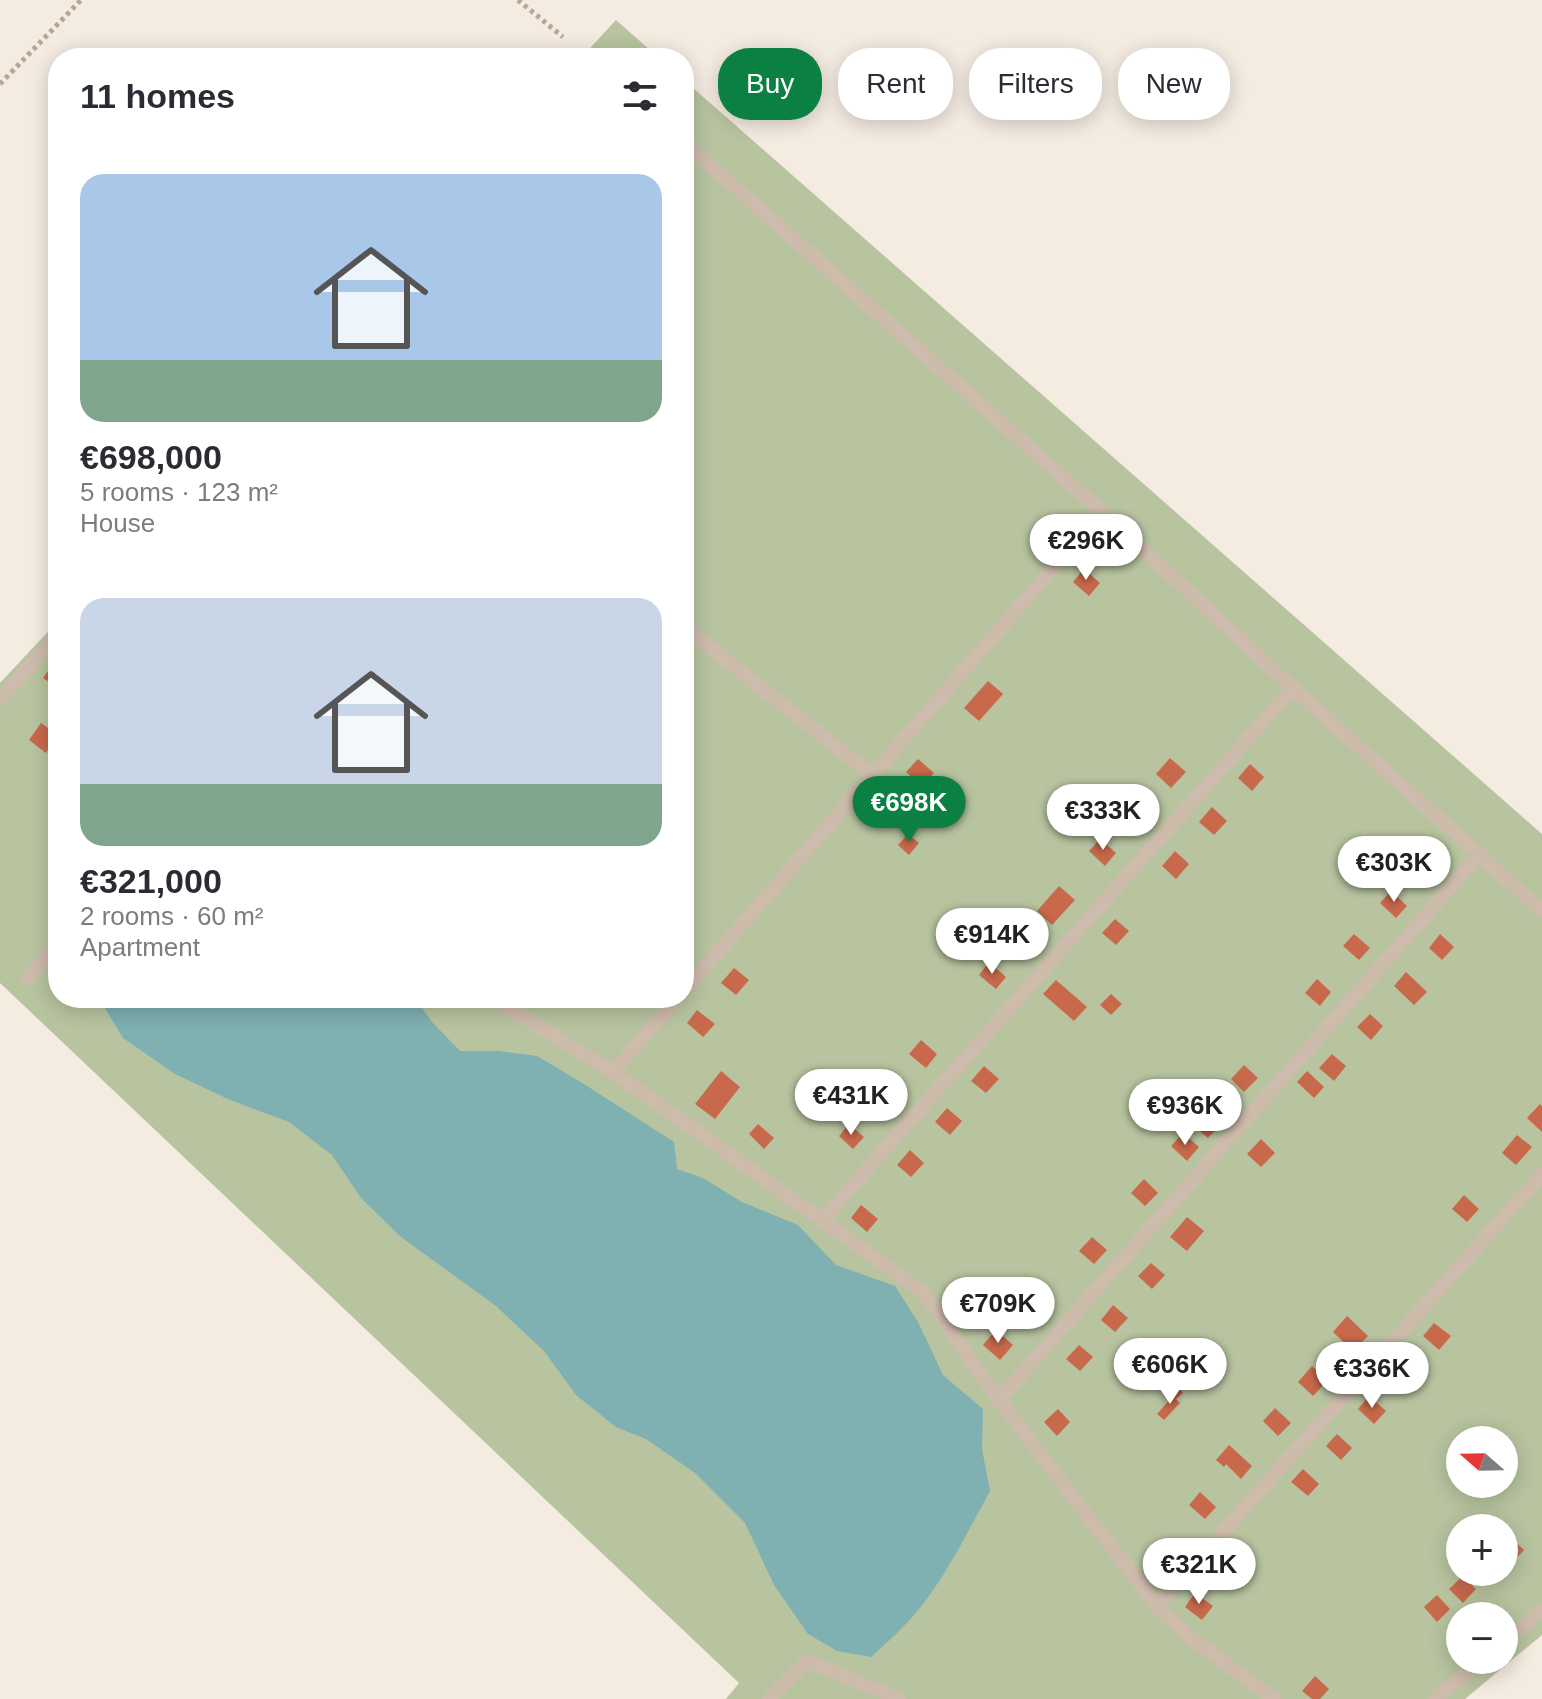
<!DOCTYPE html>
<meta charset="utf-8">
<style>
:root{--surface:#fff;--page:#f2f2f3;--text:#2b2b33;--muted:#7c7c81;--accent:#0b8043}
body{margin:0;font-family:Arial,sans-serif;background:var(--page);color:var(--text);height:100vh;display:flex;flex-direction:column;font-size:30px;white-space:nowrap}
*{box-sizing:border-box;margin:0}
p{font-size:26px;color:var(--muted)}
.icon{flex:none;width:44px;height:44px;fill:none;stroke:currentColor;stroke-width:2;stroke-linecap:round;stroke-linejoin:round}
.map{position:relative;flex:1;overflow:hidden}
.drawer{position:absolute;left:48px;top:48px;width:646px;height:960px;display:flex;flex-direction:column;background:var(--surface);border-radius:32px;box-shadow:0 4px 20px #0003}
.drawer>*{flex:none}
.hud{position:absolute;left:718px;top:48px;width:704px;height:72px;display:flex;gap:16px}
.needle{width:52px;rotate:290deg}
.buttons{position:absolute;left:1446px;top:1426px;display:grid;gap:16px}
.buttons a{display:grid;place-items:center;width:72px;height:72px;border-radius:50%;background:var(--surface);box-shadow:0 4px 20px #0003;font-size:40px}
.price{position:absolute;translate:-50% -68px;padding:0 18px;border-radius:28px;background:#fff;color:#222;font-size:26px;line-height:52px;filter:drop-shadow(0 2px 4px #0008)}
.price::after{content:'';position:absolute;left:50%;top:48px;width:24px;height:18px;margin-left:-12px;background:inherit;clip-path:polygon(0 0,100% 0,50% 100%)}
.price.on{background:var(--accent);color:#fff}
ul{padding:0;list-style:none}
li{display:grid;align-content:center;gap:16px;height:424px;padding:0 32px}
li span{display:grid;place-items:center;height:248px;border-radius:24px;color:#555}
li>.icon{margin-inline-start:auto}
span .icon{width:144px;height:144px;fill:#fffc;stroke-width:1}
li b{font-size:34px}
h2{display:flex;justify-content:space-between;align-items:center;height:96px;padding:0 32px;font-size:34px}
.chip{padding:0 28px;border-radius:32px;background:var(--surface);box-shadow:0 4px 20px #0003;font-size:28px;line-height:72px}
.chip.on{background:var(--accent);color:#fff}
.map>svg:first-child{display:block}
</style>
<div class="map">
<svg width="1542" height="1699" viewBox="0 0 1542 1699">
<rect width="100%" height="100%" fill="#f4ebe1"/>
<g fill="#b8c4a0" fill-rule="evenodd">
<polygon points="616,20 659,58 581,58"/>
<path d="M 684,80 L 1542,834 L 1542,1635 L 1465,1699 L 726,1699 L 739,1683 L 0,983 L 0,683 L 58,621 L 58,998 L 684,998 ZM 1460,1440 L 1504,1440 L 1504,1484 L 1460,1484 ZM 1460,1528 L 1504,1528 L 1504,1572 L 1460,1572 ZM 1460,1616 L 1504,1616 L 1504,1660 L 1460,1660 Z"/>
</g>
<path fill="#7fb0b2" d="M 99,998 L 415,998 L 432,1022 L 460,1051 L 498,1051 L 537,1056 L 584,1084 L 674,1142 L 677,1169 L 703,1178 L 742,1202 L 798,1225 L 836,1265 L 895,1286 L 918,1322 L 943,1375 L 983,1409 L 982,1449 L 990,1491 C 969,1529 950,1569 923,1604 C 908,1624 890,1640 871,1657 L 837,1651 L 808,1634 L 774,1585 L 745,1523 L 695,1473 L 646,1439 L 616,1427 L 576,1395 L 544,1351 L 496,1306 L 401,1237 L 361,1198 L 332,1155 L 289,1122 L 230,1100 L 175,1074 L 123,1038 Z"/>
<g fill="#c8694b">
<polygon points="1084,569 1100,583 1089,596 1073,582"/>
<polygon points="58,657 58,677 52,684 43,678"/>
<polygon points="988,681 1003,694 979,721 964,708"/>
<polygon points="41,723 58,735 46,753 29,740"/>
<polygon points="1170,758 1186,772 1171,788 1156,774"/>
<polygon points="918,759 934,773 922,786 906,772"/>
<polygon points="1250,764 1264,777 1252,791 1238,778"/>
<polygon points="1145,794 1158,806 1139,827 1126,814"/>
<polygon points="1212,807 1227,821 1214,835 1199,822"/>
<polygon points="908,834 919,843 909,855 898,845"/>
<polygon points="1100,839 1116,853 1105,866 1089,851"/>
<polygon points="1175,851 1189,864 1176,879 1162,866"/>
<polygon points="1059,886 1075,900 1052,925 1037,911"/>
<polygon points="1391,891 1407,906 1396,918 1380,903"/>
<polygon points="1115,919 1129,931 1116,945 1102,933"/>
<polygon points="1354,934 1370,948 1359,960 1343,946"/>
<polygon points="1440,934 1454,947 1442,960 1429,948"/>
<polygon points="989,962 1006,977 996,989 979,975"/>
<polygon points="734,968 749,980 736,995 721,983"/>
<polygon points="1406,972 1427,992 1414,1005 1394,986"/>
<polygon points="1317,979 1331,992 1320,1006 1305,993"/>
<polygon points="1056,980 1087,1007 1074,1021 1043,994"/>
<polygon points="1111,994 1122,1004 1111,1015 1100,1005"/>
<polygon points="697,1010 715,1024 703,1037 687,1023"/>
<polygon points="1370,1014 1383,1026 1371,1040 1357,1027"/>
<polygon points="921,1040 937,1054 926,1068 909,1054"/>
<polygon points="1332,1054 1346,1066 1334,1081 1319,1068"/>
<polygon points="1244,1065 1258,1078 1244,1092 1231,1079"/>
<polygon points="984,1066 999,1079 986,1093 971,1081"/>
<polygon points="721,1071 740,1087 715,1119 695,1104"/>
<polygon points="1307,1071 1324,1087 1314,1098 1297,1082"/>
<polygon points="888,1080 903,1094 890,1107 874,1093"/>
<polygon points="1540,1104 1542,1106 1542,1132 1527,1118"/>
<polygon points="947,1108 962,1121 950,1135 935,1122"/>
<polygon points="1203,1111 1220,1125 1208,1138 1191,1124"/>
<polygon points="758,1124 774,1138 764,1149 749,1134"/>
<polygon points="849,1124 864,1137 853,1149 839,1136"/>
<polygon points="1183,1133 1199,1147 1187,1161 1171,1146"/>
<polygon points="1517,1135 1532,1147 1516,1165 1502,1153"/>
<polygon points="1261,1139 1275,1153 1261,1167 1247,1154"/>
<polygon points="910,1150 924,1163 911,1177 897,1165"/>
<polygon points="1144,1179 1158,1193 1145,1206 1131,1193"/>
<polygon points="1464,1195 1479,1209 1467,1222 1452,1209"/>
<polygon points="861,1205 878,1219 867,1232 851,1218"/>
<polygon points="1187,1217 1204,1231 1187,1251 1170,1237"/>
<polygon points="1092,1237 1107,1250 1094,1264 1079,1251"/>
<polygon points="1151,1263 1165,1275 1152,1289 1138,1276"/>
<polygon points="1113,1305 1128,1318 1115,1332 1101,1320"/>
<polygon points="1347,1316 1368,1336 1353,1351 1333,1332"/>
<polygon points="1434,1323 1451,1336 1439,1350 1423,1336"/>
<polygon points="996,1330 1013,1345 1000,1360 983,1345"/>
<polygon points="1079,1345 1093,1357 1080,1371 1066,1359"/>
<polygon points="1312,1366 1327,1381 1313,1396 1298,1382"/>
<polygon points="1179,1389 1183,1393 1176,1399 1180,1403 1164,1420 1157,1414"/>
<polygon points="1369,1396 1386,1411 1374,1424 1358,1409"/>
<polygon points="1275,1408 1291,1423 1278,1436 1263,1421"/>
<polygon points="1058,1409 1070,1422 1057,1436 1044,1422"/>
<polygon points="1337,1434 1352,1448 1341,1460 1326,1446"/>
<polygon points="1229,1445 1252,1466 1241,1479 1226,1464 1224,1467 1216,1460"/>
<polygon points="1303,1469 1319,1484 1308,1496 1291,1482"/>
<polygon points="1200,1492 1216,1507 1205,1519 1189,1505"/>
<polygon points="1510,1537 1524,1550 1512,1563 1504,1557 1504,1543"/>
<polygon points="1160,1541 1174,1552 1161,1569 1147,1558"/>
<polygon points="1239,1545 1255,1559 1243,1572 1227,1558"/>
<polygon points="1463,1576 1476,1589 1463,1603 1449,1589"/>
<polygon points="1195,1593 1213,1606 1202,1620 1185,1607"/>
<polygon points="1437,1595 1450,1609 1437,1622 1424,1607"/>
<polygon points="1315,1676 1329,1689 1320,1699 1312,1699 1302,1691"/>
</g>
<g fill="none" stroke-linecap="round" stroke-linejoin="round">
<g stroke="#b9a596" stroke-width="5" stroke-dasharray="4 4" stroke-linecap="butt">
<polyline points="518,0 563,37"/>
<polyline points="0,84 81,0"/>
</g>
<g stroke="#cdbbac" stroke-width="14">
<polyline points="571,58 586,56 589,58"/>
<polyline points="684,142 1102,512 1293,688 1542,911"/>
<polyline points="684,627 872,775"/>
<polyline points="0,699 58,635"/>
<polyline points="28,978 58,943"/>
<polyline points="684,991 1102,512"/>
<polyline points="496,998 502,1004 613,1072 923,1292 999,1400 1157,1606 1191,1638 1274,1699"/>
<polyline points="613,1072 678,998"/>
<polyline points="823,1219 1293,688"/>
<polyline points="999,1400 1479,855"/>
<polyline points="1157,1606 1542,1174"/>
<polyline points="1504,1642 1542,1610"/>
<polyline points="769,1699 807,1661 899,1699"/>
<polyline points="1435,1699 1482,1660"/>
</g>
</g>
</svg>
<div class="buttons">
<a><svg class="needle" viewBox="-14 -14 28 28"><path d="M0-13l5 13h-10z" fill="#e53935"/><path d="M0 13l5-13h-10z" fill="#7c7c81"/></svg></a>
<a>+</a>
<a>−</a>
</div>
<b class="price" style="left:1086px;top:582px">€296K</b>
<b class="price on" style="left:909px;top:844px">€698K</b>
<b class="price" style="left:1103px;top:852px">€333K</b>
<b class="price" style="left:1394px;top:904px">€303K</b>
<b class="price" style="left:992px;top:976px">€914K</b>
<b class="price" style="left:851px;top:1137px">€431K</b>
<b class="price" style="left:1185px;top:1147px">€936K</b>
<b class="price" style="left:998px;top:1345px">€709K</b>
<b class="price" style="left:1170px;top:1406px">€606K</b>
<b class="price" style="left:1372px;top:1410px">€336K</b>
<b class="price" style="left:1199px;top:1606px">€321K</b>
<div class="hud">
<a class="chip on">Buy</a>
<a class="chip">Rent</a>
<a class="chip">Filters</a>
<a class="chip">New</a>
</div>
<section class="drawer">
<h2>11 homes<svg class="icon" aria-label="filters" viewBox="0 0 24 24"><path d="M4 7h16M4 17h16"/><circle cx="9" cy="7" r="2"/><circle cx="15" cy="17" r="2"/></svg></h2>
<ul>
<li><span style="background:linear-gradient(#a9c7e8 75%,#7fa58c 0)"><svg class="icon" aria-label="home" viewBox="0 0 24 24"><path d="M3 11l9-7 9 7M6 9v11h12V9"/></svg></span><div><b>€698,000</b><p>5 rooms · 123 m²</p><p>House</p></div></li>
<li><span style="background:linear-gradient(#c9d6e8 75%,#7fa58c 0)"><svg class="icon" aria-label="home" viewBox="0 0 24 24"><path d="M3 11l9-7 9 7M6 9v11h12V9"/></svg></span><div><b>€321,000</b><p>2 rooms · 60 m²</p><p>Apartment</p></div></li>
</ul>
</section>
</div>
